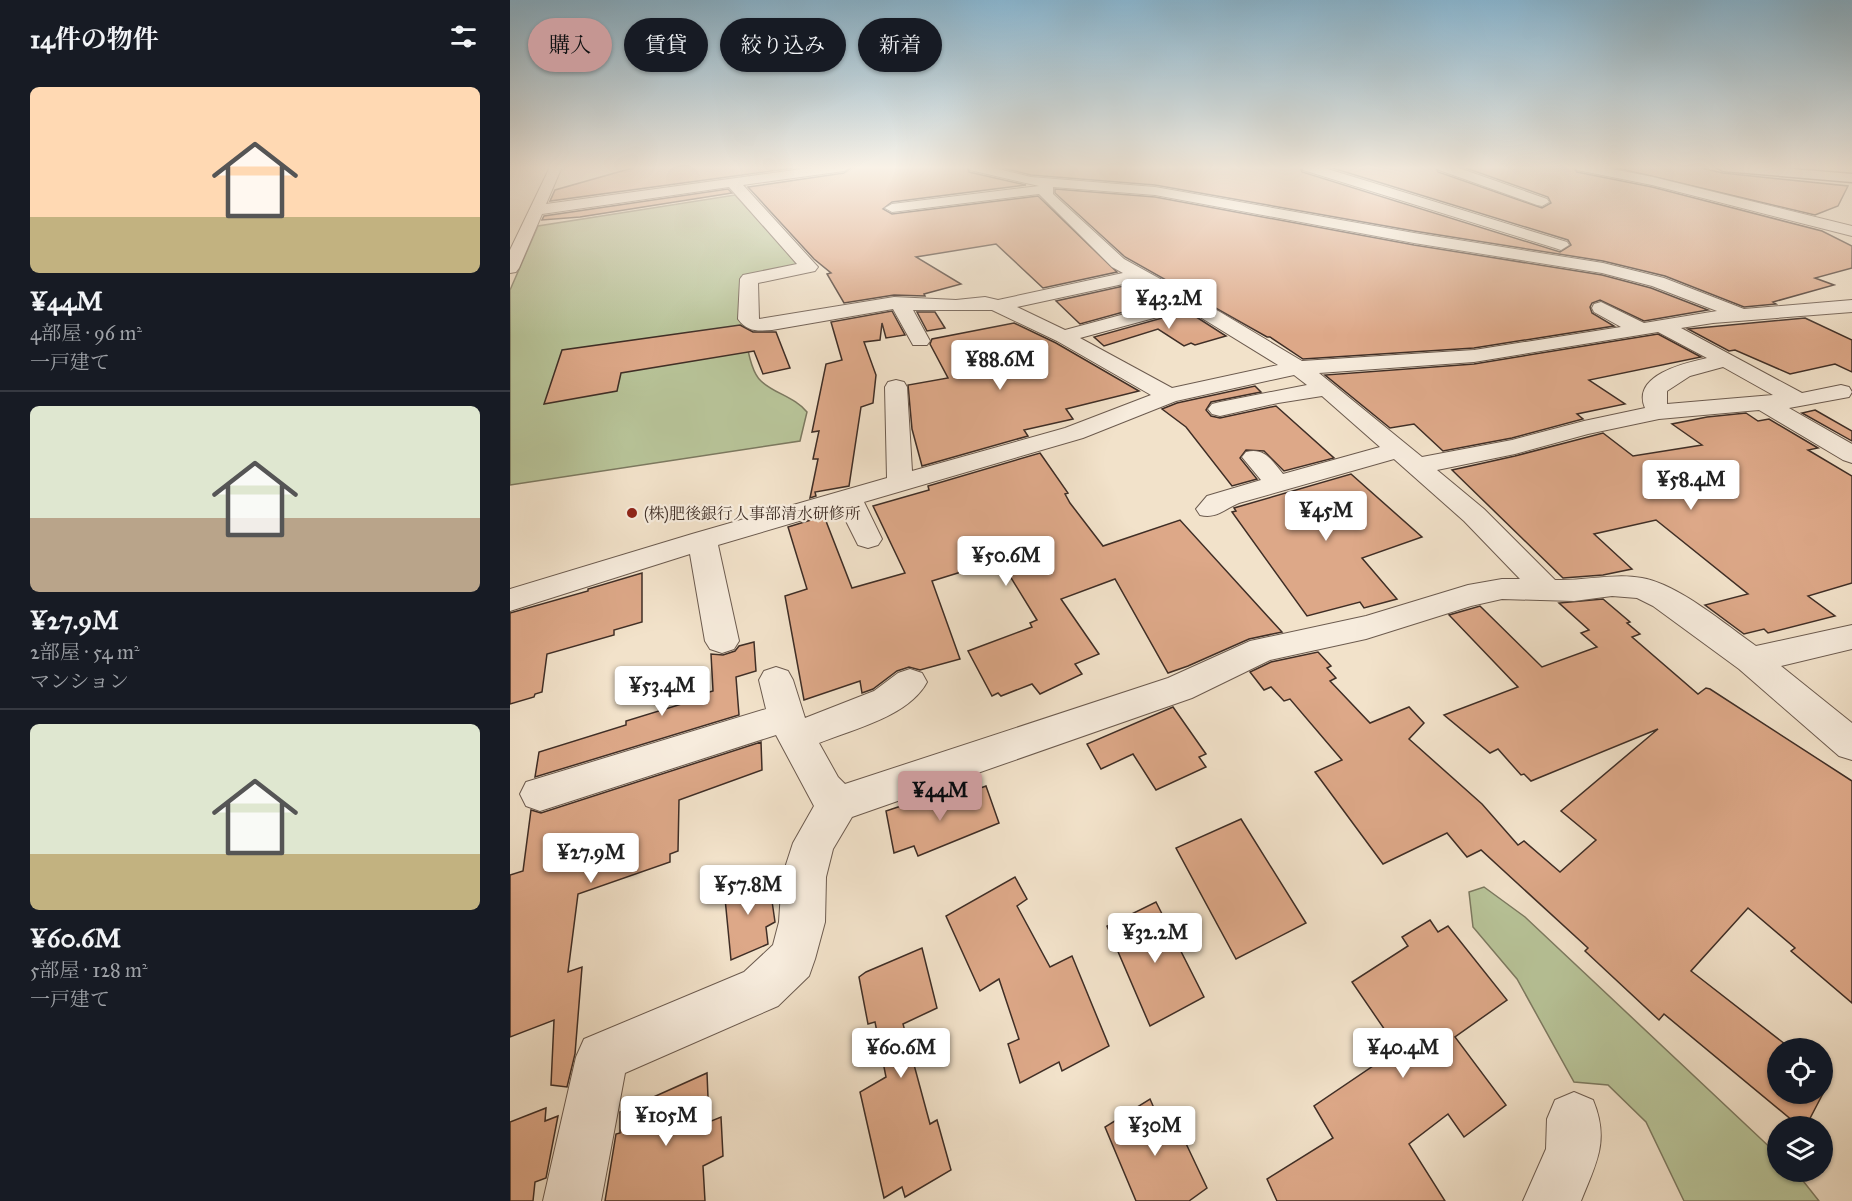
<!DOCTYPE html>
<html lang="ja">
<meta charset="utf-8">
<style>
:root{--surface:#171b24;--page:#242831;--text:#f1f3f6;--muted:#9ea1a6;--line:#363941;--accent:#c59692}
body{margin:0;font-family:"IM FELL Great Primer","Noto Serif JP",serif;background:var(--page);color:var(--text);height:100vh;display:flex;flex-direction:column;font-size:22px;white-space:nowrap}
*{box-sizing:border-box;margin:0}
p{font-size:20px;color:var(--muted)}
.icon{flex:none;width:33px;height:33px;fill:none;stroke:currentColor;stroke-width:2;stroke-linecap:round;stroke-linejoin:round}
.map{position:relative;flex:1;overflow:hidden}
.details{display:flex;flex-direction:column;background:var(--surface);width:510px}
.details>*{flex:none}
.top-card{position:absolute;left:18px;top:18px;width:570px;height:54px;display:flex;gap:12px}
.controls{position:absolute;left:1257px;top:1038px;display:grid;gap:12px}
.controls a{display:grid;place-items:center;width:66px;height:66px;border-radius:50%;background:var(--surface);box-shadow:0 2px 4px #0004;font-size:30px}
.price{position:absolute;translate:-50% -51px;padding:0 14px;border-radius:6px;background:#fff;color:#222;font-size:20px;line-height:39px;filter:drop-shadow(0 2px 3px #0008)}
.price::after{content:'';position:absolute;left:50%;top:36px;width:18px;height:14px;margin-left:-9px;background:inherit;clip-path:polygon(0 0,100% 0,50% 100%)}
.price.selected{background:var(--accent);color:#111}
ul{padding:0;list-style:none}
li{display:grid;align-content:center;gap:12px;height:318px;padding:0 30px}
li+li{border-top:2px solid var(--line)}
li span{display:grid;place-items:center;height:186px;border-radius:9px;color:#555}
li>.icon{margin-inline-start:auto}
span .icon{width:108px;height:108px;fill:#fffc;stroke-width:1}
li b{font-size:26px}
h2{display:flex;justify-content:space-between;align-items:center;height:72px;padding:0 30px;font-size:26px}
.pill{padding:0 21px;border-radius:27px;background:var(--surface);box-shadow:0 2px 4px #0004;font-size:21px;line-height:54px}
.pill.selected{background:var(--accent);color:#111}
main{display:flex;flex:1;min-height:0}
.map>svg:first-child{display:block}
</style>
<main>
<section class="details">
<h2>14件の物件<svg class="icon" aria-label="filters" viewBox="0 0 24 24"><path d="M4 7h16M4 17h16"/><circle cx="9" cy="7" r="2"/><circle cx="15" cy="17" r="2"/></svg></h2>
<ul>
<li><span style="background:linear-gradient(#ffd9b3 70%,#c2b280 0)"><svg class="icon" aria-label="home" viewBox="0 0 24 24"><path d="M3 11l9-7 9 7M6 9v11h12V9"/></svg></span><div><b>¥44M</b><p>4部屋 · 96 m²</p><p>一戸建て</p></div></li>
<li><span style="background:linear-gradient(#dfe7d0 60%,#b9a48a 0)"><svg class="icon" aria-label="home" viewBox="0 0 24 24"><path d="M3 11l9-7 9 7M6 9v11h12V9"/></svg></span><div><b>¥27.9M</b><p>2部屋 · 54 m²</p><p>マンション</p></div></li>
<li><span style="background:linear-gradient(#dfe7d0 70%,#c2b280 0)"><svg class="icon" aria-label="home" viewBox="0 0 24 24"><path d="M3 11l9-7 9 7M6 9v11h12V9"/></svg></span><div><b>¥60.6M</b><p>5部屋 · 128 m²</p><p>一戸建て</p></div></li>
</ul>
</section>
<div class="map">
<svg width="1342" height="1201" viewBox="0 0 1342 1201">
<rect width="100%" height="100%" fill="#f2e2ca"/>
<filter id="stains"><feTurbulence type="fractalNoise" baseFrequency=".00333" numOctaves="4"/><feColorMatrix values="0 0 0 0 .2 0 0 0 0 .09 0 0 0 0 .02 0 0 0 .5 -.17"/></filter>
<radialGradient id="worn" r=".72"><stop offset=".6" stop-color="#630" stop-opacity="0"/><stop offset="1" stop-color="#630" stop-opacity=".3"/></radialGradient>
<g fill="#b8c499" stroke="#7c7960" stroke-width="1.5">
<path d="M 225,195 L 290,266 L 231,277 C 232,300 234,366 251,381 C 265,394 285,397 297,412 L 290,441 L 0,485 L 0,290 L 28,226 Z"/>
<polygon points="974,887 1015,917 1267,1154 1268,1172 1286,1172 1309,1201 1174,1201 1136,1122 1098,1085 1064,1082 1007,979 963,927 959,892"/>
</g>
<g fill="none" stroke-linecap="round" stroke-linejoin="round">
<polygon fill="#9bbeb6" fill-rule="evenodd" points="1083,167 1122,167 1187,183 1190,188 1187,193 1178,195 1086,172"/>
</g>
<g fill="#dda888" stroke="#3f2e26" stroke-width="1.5">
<polygon points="126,167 290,167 40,201 45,190"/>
<polygon points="342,167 457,167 459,172 516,185 382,202 373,209 382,214 528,196 607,272 533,288 486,244 406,257 451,284 414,294 415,296 384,295 334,303 317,274 321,273 304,259 238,187 334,173"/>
<polygon points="489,167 790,167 792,172 1050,252 1061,245 1058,240 819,167 926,167 928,172 1032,208 1041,203 1038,197 953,167 1064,167 1067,172 1142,187 1312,231 1342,246 1342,268 1305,278 1324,285 1263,302 1266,304 1234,307 1155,276 1093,261 904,231 645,185 521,175"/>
<polygon points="1103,167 1187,167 1213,173 1338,186 1328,206 1305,215"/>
<polygon points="218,189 222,193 70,217 32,220 34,216"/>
<polygon points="545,189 645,197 904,245 1092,275 1141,288 1198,310 1134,321 1090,300 1082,303 1080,307 1082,313 1104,326 964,348 793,359 760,337 757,337 615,257 545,193"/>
<polygon points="627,283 657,300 570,324 546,301"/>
<polygon points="382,311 395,335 376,338 372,323 370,340 354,342 366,375 363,403 351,407 339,486 305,492 306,496 300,498 308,459 303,459 309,431 302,432 316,364 332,360 321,322"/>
<polygon points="677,311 716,336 685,345 681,343 674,346 648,329 594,346 584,337"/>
<polygon points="407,312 425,312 435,328 417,331"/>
<polygon points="1295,318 1342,340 1342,372 1325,364 1280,374 1225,350 1219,351 1178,329"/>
<polygon points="504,323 546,343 629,391 556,409 563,419 514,430 518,436 412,466 402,429 398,385 438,378 420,344 422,339"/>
<polygon points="230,325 243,332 266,332 280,368 253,374 244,351 111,373 107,391 34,404 52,350"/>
<polygon points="1148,334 1191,357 1079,380 1115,404 1067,414 1073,419 1002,438 933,451 904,424 880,428 815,375 964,364"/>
<polygon points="745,386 751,392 701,402 696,410 701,416 710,418 766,406 824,458 774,471 754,451 736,450 730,458 747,479 722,486 676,427 652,409 667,403"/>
<polygon points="1305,410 1342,431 1342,441 1292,413"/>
<polygon points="1236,413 1248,421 1259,419 1308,448 1298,450 1342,476 1342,583 1298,596 1325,616 1258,633 1254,629 1234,634 1195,605 1238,594 1146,520 1084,534 1122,569 1093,575 1053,578 942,470 1005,456 1093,433 1123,456 1192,445 1162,424 1197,417"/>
<polygon points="530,453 558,493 555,494 560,503 593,546 670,520 772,632 739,639 678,666 658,673 605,579 551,599 589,654 565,664 572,674 530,694 522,684 491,696 488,693 482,696 458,651 522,627 520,623 527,620 490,560 422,581 450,659 410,670 399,667 387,671 363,689 352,693 350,681 294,700 275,596 297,589 278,527 314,516 342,588 395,573 363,506 419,490 418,486"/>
<polygon points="841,474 912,537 852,558 887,599 854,608 850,602 797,616 722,512 726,511 724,508"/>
<polygon points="132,573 132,622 104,630 104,635 37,654 32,692 25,694 24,697 0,704 0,613 78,591 78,589"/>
<polygon points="1093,599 1120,622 1117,623 1130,634 1122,637 1188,694 1196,688 1200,689 1342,781 1342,1003 1281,951 1285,948 1238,908 1181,971 1280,1048 1268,1048 1268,1094 1312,1094 1312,1074 1320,1080 1296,1126 1289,1126 1154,1014 1149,1020 1075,951 1078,948 971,850 957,857 937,833 873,864 805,772 832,760 780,699 774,701 761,687 754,690 740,672 761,662 808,652 821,666 817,668 826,678 820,681 860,723 899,707 914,723 899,739 972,804 1008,845 1014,841 1050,872 1086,840 1051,811 1148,729 1021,781 1014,774 1011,775 988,749 980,753 934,715 1008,687 939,615 970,606 1032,667 1087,647 1071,633 1079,630 1049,603"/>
<polygon points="244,642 246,671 226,677 229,715 25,777 29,752 116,725 116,721 175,703 175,699 203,691 201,654 213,655 225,651 229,646"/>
<polygon points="663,707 696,754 689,757 696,767 646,790 623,754 591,769 577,744"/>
<polygon points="251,742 252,770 169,800 168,851 160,854 160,862 68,894 58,972 72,967 65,1054 57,1087 41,1085 44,1020 0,1037 0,875 13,871 21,810 31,813"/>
<polygon points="476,786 489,823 408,856 404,846 384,853 376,811 412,799 414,809"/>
<polygon points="731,819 796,923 726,959 666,848"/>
<polygon points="249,874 251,890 260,887 265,922 256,927 258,944 221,960 214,888"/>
<polygon points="505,877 517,899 507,906 540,967 562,956 599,1046 552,1071 549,1062 510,1083 498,1044 509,1039 489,979 470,991 436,916"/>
<polygon points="646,902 694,997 640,1026 597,926"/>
<polygon points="920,920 928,932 938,926 997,1000 945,1037 996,1105 954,1137 938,1114 899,1144 935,1201 767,1201 757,1179 823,1138 804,1106 888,1049 842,982 898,946 892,937"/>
<polygon points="412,948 427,1008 393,1024 420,1124 427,1120 441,1170 395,1197 392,1187 374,1198 350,1092 376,1077 365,1022 358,1024 349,977 356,972"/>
<polygon points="197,1073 199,1122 211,1117 213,1156 193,1166 195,1201 95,1201 106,1134 110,1133 110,1112"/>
<polygon points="640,1099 651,1124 663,1116 697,1188 679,1201 626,1201 595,1127"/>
<polygon points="36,1108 35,1121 48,1116 36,1178 25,1182 23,1201 0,1201 0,1122"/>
</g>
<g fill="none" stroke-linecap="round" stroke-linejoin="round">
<g stroke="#6c5b4f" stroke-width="2">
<g id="street">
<path d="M 40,167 L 51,169 L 36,204 L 306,167 L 340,167 L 334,171 L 233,185 L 308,267 L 305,271 L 248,283 L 249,319 L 384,297 L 446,300 L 475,297 L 488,300 L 613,273 L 602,267 L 529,194 L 382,212 L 375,208 L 382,204 L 529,186 L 460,170 L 459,167 L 480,167 L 521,177 L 645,187 L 904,233 L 1093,263 L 1154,278 L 1234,309 L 1342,300 L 1342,312 L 1203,323 L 1171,328 L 1292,393 L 1331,385 L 1339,387 L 1342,392 L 1339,397 L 1279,408 L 1342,444 L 1342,463 L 1333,460 L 1249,410 L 1149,419 L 1078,434 L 1005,454 L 927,470 L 974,509 L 1045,580 C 1075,581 1104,573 1132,578 C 1168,584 1216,625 1246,646 L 1342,625 L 1342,649 L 1271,666 L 1342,723 L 1342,760 L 1329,756 L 1229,669 L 1143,606 L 1127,598 L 1102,596 L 1064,601 L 992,599 L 961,606 L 856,639 L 760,660 L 682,698 L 342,817 L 323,849 L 316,877 L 315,922 L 305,959 L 299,976 L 268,1006 L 115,1073 L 91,1201 L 33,1201 L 66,1057 L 74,1039 L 234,972 L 263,945 L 269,922 L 272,877 L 283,843 L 304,806 L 266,735 L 30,811 L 16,806 L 10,794 L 16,782 L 256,709 L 249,680 L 254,671 L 266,667 L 278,671 L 283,680 L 295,718 L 364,691 L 388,673 L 400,669 L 412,673 L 417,682 C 399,716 344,729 309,743 L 328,777 L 335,784 L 658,678 L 740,641 L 856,616 L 958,585 L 992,579 L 1010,579 L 954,521 L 884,459 L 729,503 C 714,509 707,519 690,515 L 686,509 L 697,496 L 751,480 L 732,457 L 736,452 C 755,447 762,461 773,474 L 870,447 L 812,396 L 768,403 L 710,416 L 702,414 L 698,409 L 702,404 L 710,402 L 797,385 L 784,375 L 666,401 L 573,438 L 354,502 L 372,539 L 368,545 L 358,548 L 348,545 L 330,509 L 208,545 L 229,641 L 224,649 L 212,653 L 200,649 L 195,641 L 180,554 L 0,611 L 0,589 L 182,534 L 377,478 L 375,387 L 378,382 L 386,380 L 394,382 L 397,387 L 402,471 L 555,428 L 641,395 L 547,341 L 482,310 L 403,310 L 420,341 L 417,345 L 403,345 L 383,309 L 262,330 C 248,331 237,332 228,319 L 230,279 L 233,275 L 287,264 L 219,187 L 32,214 L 9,268 L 6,272 L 0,273 L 0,250 ZM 543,187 L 645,195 L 904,243 L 1092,273 L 1142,286 L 1207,311 L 1134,323 L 1091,302 L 1084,304 L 1082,308 L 1084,312 L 1111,327 L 964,350 L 792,361 L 710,312 L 614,259 L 543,194 ZM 627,281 L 663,301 L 555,330 L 507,307 ZM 677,309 L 768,365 L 662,388 L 570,338 ZM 1148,332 L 1197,358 C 1175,363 1121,375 1135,408 L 1074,421 L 1002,440 L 912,457 L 809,373 L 964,362 ZM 1213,367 L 1263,395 L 1157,404 L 1157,391 L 1180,376 Z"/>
<polygon points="792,167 811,167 1057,242 1059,245 1051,250 1045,248 793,170"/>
<polygon points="928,167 946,167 1037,199 1039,202 1032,206 1027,205 929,170"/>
<polygon points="1066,167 1092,167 1143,177 1342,226 1342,236 1142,185 1067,170"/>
<path d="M 1064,1092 L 1083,1100 C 1100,1141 1086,1163 1071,1201 L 1013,1201 L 1036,1149 L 1037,1119 L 1045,1100 Z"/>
</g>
</g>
<g stroke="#3f2e26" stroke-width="3">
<polygon id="secondary" points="1206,167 1260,167 1342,174 1342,182 1213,171"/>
</g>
<use href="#street" fill="#f7ecdd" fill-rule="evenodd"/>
<use href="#secondary" fill="#f7ecdd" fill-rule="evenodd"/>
</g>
<linearGradient id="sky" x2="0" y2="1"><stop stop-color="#89b8d4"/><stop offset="0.5" stop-color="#f9f2e7"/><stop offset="1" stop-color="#f9f2e7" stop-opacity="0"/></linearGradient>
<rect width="1342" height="335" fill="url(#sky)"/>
<circle fill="#8f2418" stroke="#f7ecdd" stroke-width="2" cx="122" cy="513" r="6"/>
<g text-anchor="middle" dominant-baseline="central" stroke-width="4.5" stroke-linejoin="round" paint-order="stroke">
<g font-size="16" fill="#3f2e26" stroke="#f7ecdd" text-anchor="start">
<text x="134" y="513">(株)肥後銀行人事部清水研修所</text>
</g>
</g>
<rect width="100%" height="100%" filter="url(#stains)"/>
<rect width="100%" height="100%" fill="url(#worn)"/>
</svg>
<div class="controls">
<a><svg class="icon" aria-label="locate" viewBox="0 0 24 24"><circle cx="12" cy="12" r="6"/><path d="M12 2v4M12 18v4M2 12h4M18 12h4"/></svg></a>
<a><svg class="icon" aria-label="layers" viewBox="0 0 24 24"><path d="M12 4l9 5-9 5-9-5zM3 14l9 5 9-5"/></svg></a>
</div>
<b class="price" style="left:659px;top:330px">¥43.2M</b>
<b class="price" style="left:490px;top:391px">¥88.6M</b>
<b class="price" style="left:1181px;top:511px">¥58.4M</b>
<b class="price" style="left:816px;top:542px">¥45M</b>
<b class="price" style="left:496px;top:587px">¥50.6M</b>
<b class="price" style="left:152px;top:717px">¥53.4M</b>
<b class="price selected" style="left:430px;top:822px">¥44M</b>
<b class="price" style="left:81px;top:884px">¥27.9M</b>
<b class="price" style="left:238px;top:916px">¥57.8M</b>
<b class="price" style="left:645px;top:964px">¥32.2M</b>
<b class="price" style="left:391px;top:1079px">¥60.6M</b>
<b class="price" style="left:893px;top:1079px">¥40.4M</b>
<b class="price" style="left:156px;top:1147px">¥105M</b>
<b class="price" style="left:645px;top:1157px">¥30M</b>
<div class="top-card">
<a class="pill selected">購入</a>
<a class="pill">賃貸</a>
<a class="pill">絞り込み</a>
<a class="pill">新着</a>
</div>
</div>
</main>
